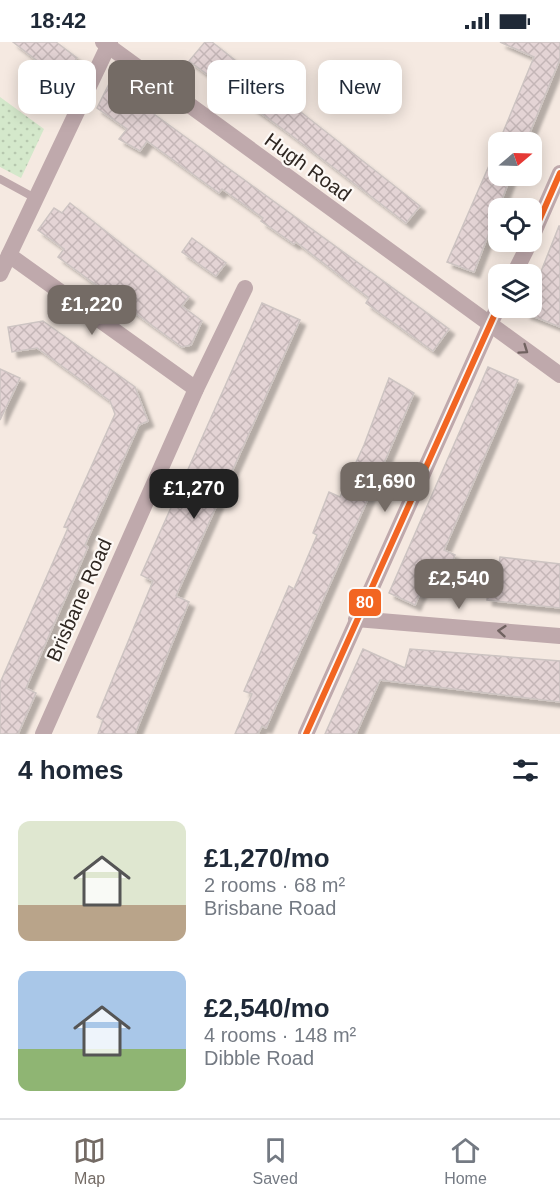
<!DOCTYPE html>
<meta charset="utf-8">
<style>
:root{--surface:#fff;--page:#f2f2f3;--text:#1f2937;--muted:#747a83;--line:#e0e1e3;--accent:#746b65}
body{margin:0;font-family:Helvetica,sans-serif;background:var(--page);color:var(--text);height:100vh;display:flex;flex-direction:column;font-size:22px;white-space:nowrap}
*{box-sizing:border-box;margin:0}
p{font-size:20px;color:var(--muted)}
.icon{flex:none;width:33px;height:33px;fill:none;stroke:currentColor;stroke-width:2;stroke-linecap:round;stroke-linejoin:round}
.map{position:relative;height:692px;overflow:hidden}
.drawer{display:flex;flex-direction:column;background:var(--surface);flex:1}
.drawer>*{flex:none}
.banner{position:absolute;left:18px;top:18px;width:525px;height:54px;display:flex;gap:12px}
.needle{width:39px;rotate:71deg}
.fabs{position:absolute;left:488px;top:90px;display:grid;gap:12px}
.fabs a{display:grid;place-items:center;width:54px;height:54px;border-radius:12px;background:var(--surface);box-shadow:0 3px 15px #0003;font-size:30px}
.price{position:absolute;translate:-50% -51px;padding:0 14px;border-radius:12px;background:var(--accent);color:#fff;font-size:20px;line-height:39px;filter:drop-shadow(0 2px 3px #0008)}
.price::after{content:'';position:absolute;left:50%;top:36px;width:18px;height:14px;margin-left:-9px;background:inherit;clip-path:polygon(0 0,100% 0,50% 100%)}
.price.on{background:#222;color:#fff}
ul{padding:0;list-style:none}
li{display:flex;align-items:center;gap:18px;height:150px;padding:0 18px}
li span{display:grid;place-items:center;flex:none;width:168px;height:120px;border-radius:12px;color:#555}
li>.icon{margin-inline-start:auto}
span .icon{width:72px;height:72px;fill:#fffc;stroke-width:1}
li b{font-size:26px}
h2{display:flex;justify-content:space-between;align-items:center;height:72px;padding:0 18px;font-size:26px}
.pill{padding:0 21px;border-radius:12px;background:var(--surface);box-shadow:0 3px 15px #0003;font-size:21px;line-height:54px}
.pill.on{background:var(--accent);color:#fff}
.status{display:flex;justify-content:space-between;align-items:center;height:42px;padding:0 30px;background:var(--surface);direction:ltr}
.status svg{height:16px;fill:currentColor}
.tabs{display:flex;justify-content:space-around;align-items:center;height:84px;border-top:2px solid var(--line);background:var(--surface);font-size:16px;color:var(--muted)}
.tabs a{display:grid;justify-items:center;gap:3px}
.tabs .on{color:var(--accent)}
.map>svg:first-child{display:block}
</style>
<div class="status"><b>18:42</b><svg viewBox="0 0 49 12"><path d="M0 12V9h3v3zM5 12V6h3v6zM10 12V3h3v9zM15 12V0h3v12zM26 1h20v11H26zM47 4h2v5h-2z"/></svg></div>
<div class="map">
<svg width="560" height="692" viewBox="0 0 560 692">
<defs>
<pattern id="green-dots" width="8" height="8" patternUnits="userSpaceOnUse" patternTransform="scale(1.5)"><rect width="8" height="8" fill="#d4e8cb"/><path d="M2 2h.1M6 6h.1" fill="none" stroke="#b6c7ae" stroke-width="1.8" stroke-linecap="round"/></pattern>
<pattern id="building-cross-hatch" width="8" height="8" patternUnits="userSpaceOnUse" patternTransform="scale(1.5)"><rect width="8" height="8" fill="#e4d4d5"/><path d="M0 0l8 8M0 8l8-8" fill="none" stroke="#c4b6b7"/></pattern>
<filter id="shadow"><feDropShadow dx="5.5" dy="5.5" stdDeviation="1.5" flood-color="#0004"/></filter>
</defs>
<rect width="100%" height="100%" fill="#f5e9e1"/>
<polygon fill="url(#green-dots)" points="0,55 44,87 21,136 0,125"/>
<g fill="url(#building-cross-hatch)" stroke="#cdc4c2" stroke-width="1.5" filter="url(#shadow)">
<polygon points="13,0 56,0 77,16 61,37"/>
<polygon points="205,0 212,0 420,164 406,181 291,93 189,19"/>
<polygon points="500,0 560,0 560,17 526,100 499,100 534,15"/>
<polygon points="110,40 449,287 433,309 366,261 369,256 296,200 294,202 261,179 263,176 222,147 219,151 147,99 140,109 119,97 127,87 97,66"/>
<polygon points="498,103 498,134 511,134 474,230 447,220"/>
<polygon points="70,161 189,255 182,264 202,279 191,303 182,305 58,215 64,207 38,188 54,166 62,171"/>
<polygon points="559,184 560,184 560,285 525,271 527,266 531,266 531,255"/>
<polygon points="192,196 226,221 216,234 182,210"/>
<polygon points="262,261 300,278 176,554 189,560 135,692 98,692 103,678 97,675 153,539 141,533"/>
<polygon points="43,279 135,345 148,379 139,383 85,503 88,505 26,646 36,651 18,692 0,692 0,641 68,486 64,485 115,372 110,359 37,306 12,310 8,285"/>
<polygon points="488,325 518,338 444,508 455,513 447,533 431,526 415,563 389,551"/>
<polygon points="0,327 20,336 0,378"/>
<polygon points="389,336 414,351 391,405 266,686 262,684 258,692 235,692 252,652 244,649 289,544 294,547 317,493 313,491 329,450 340,455 364,403"/>
<polygon points="500,515 560,522 560,566 487,558 489,530 498,531"/>
<polygon points="363,607 405,626 410,607 560,619 560,660 380,638 356,692 325,692"/>
</g>
<g fill="none" stroke-linecap="round" stroke-linejoin="round">
<polyline stroke="#bfa9ac" stroke-width="8" points="0,137 35,156"/>
<g stroke="#bfa9ac" stroke-width="16">
<polyline points="103,0 560,333"/>
<polyline points="531,197 560,131"/>
<polyline points="9,213 196,347"/>
<polyline points="0,232 110,0"/>
<polyline points="514,232 530,200"/>
<polyline points="356,577 560,594"/>
<polyline points="43,692 196,347 245,246"/>
<polyline points="306,692 498,265"/>
</g>
<g stroke="#fdf9f6" stroke-width="10">
<g id="bus-1">
<polyline points="531,197 560,131"/>
<polyline points="306,692 498,265"/>
</g>
</g>
<use href="#bus-1" stroke="#f26522" stroke-width="6"/>
</g>
<defs><path id="oneway-chevron" d="M-2-3.5L2.5 0L-2 3.5" fill="none" stroke-width="1.6" stroke-linecap="round" stroke-linejoin="round" transform="scale(1.5)"/></defs>
<g stroke="#706260">
<use href="#oneway-chevron" transform="translate(524 308) rotate(35)"/>
<use href="#oneway-chevron" transform="translate(502 589) rotate(-175)"/>
</g>
<g text-anchor="middle" dominant-baseline="central" stroke-width="4.5" stroke-linejoin="round" paint-order="stroke">
<g font-size="20" fill="#2f2722" stroke="#fdf9f6">
<text transform="translate(308 125) rotate(36)">Hugh Road</text>
<text transform="translate(79 558) rotate(-66)">Brisbane Road</text>
</g>
</g>
<rect stroke="#fdf9f6" stroke-width="2" x="348" y="546" width="34" height="29" rx="6" fill="#f26522"/>
<g font-size="16" text-anchor="middle" font-weight="bold" fill="#fff">
<text x="365" y="566">80</text>
</g>
</svg>
<div class="fabs">
<a><svg class="needle" viewBox="-14 -14 28 28"><path d="M0-13l5 13h-10z" fill="#e53935"/><path d="M0 13l5-13h-10z" fill="#747a83"/></svg></a>
<a><svg class="icon" aria-label="locate" viewBox="0 0 24 24"><circle cx="12" cy="12" r="6"/><path d="M12 2v4M12 18v4M2 12h4M18 12h4"/></svg></a>
<a><svg class="icon" aria-label="layers" viewBox="0 0 24 24"><path d="M12 4l9 5-9 5-9-5zM3 14l9 5 9-5"/></svg></a>
</div>
<b class="price" style="left:92px;top:294px">£1,220</b>
<b class="price" style="left:385px;top:471px">£1,690</b>
<b class="price on" style="left:194px;top:478px">£1,270</b>
<b class="price" style="left:459px;top:568px">£2,540</b>
<div class="banner">
<a class="pill">Buy</a>
<a class="pill on">Rent</a>
<a class="pill">Filters</a>
<a class="pill">New</a>
</div>
</div>
<section class="drawer">
<h2>4 homes<svg class="icon" aria-label="filters" viewBox="0 0 24 24"><path d="M4 7h16M4 17h16"/><circle cx="9" cy="7" r="2"/><circle cx="15" cy="17" r="2"/></svg></h2>
<ul>
<li><span style="background:linear-gradient(#dfe7d0 70%,#b9a48a 0)"><svg class="icon" aria-label="home" viewBox="0 0 24 24"><path d="M3 11l9-7 9 7M6 9v11h12V9"/></svg></span><div><b>£1,270/mo</b><p>2 rooms · 68 m²</p><p>Brisbane Road</p></div></li>
<li><span style="background:linear-gradient(#a9c7e8 65%,#8fb573 0)"><svg class="icon" aria-label="home" viewBox="0 0 24 24"><path d="M3 11l9-7 9 7M6 9v11h12V9"/></svg></span><div><b>£2,540/mo</b><p>4 rooms · 148 m²</p><p>Dibble Road</p></div></li>
</ul>
</section>
<nav class="tabs">
<a class="on"><svg class="icon" aria-label="map" viewBox="0 0 24 24"><path d="M3 6l6-2 6 2 6-2v14l-6 2-6-2-6 2zM9 4v14M15 6v14"/></svg>Map</a>
<a><svg class="icon" aria-label="saved" viewBox="0 0 24 24"><path d="M7 4h10v16l-5-4-5 4z"/></svg>Saved</a>
<a><svg class="icon" aria-label="home" viewBox="0 0 24 24"><path d="M3 11l9-7 9 7M6 9v11h12V9"/></svg>Home</a>
</nav>
